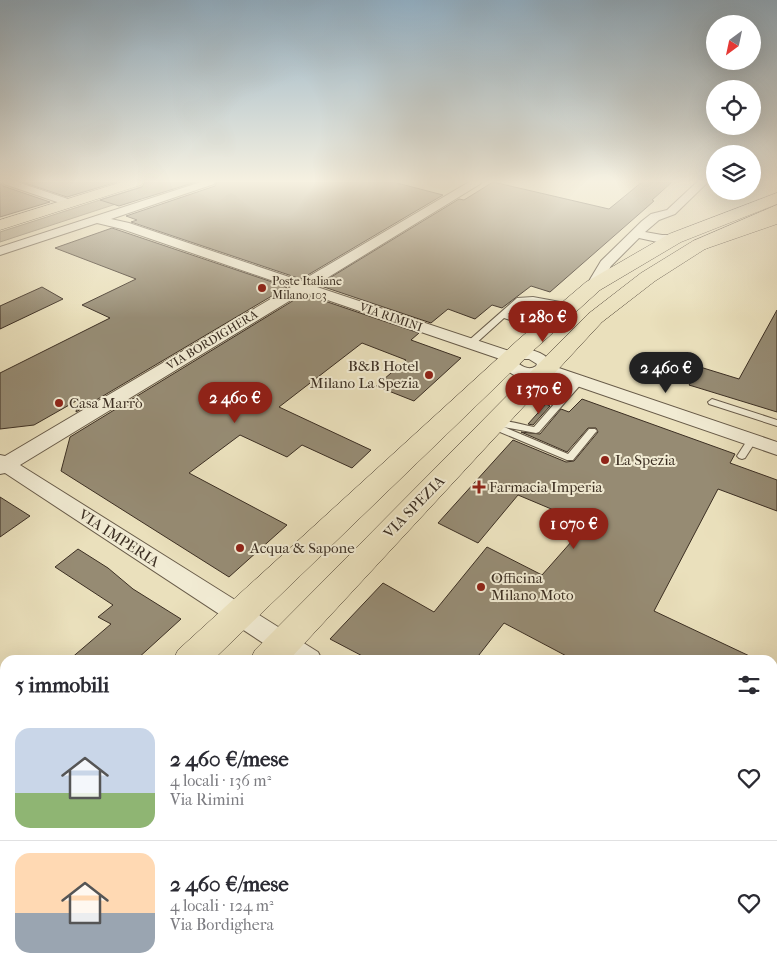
<!DOCTYPE html>
<html lang="it">
<meta charset="utf-8">
<style>
:root{--surface:#fff;--page:#f7f7f7;--text:#2b2b33;--muted:#7c7c81;--line:#e1e1e2;--accent:#8f2418}
body{margin:0;font-family:"IM FELL French Canon",serif;background:var(--page);color:var(--text);height:100vh;display:flex;flex-direction:column;font-size:19px;white-space:nowrap}
*{box-sizing:border-box;margin:0}
p{font-size:16px;color:var(--muted)}
.icon{flex:none;width:28px;height:28px;fill:none;stroke:currentColor;stroke-width:2;stroke-linecap:round;stroke-linejoin:round}
.map{position:relative;flex:1;overflow:hidden}
.drawer{position:absolute;left:0px;top:655px;width:778px;height:321px;display:flex;flex-direction:column;background:var(--surface);border-radius:15px 15px 0 0;box-shadow:0 5px 20px #0002}
.drawer>*{flex:none}
.needle{width:32px;rotate:213deg}
.buttons{position:absolute;left:706px;top:15px;display:grid;gap:10px}
.buttons a{display:grid;place-items:center;width:55px;height:55px;border-radius:50%;background:var(--surface);box-shadow:0 5px 20px #0002;font-size:25px}
.price{position:absolute;translate:-50% -42px;padding:0 11px;border-radius:18px;background:var(--accent);color:#fff;font-size:16px;line-height:32px;filter:drop-shadow(0 1px 2px #0008)}
.price::after{content:'';position:absolute;left:50%;top:30px;width:15px;height:11px;margin-left:-8px;background:inherit;clip-path:polygon(0 0,100% 0,50% 100%)}
.price.active{background:#222;color:#fff}
ul{padding:0;list-style:none}
li{display:flex;align-items:center;gap:15px;height:125px;padding:0 15px}
li+li{border-top:1px solid var(--line)}
li span{display:grid;place-items:center;flex:none;width:140px;height:100px;border-radius:15px;color:#555}
li>.icon{margin-inline-start:auto}
span .icon{width:60px;height:60px;fill:#fffc;stroke-width:1}
li b{font-size:21px}
h2{display:flex;justify-content:space-between;align-items:center;height:60px;padding:0 15px;font-size:21px}
.map>svg:first-child{display:block}
</style>
<div class="map">
<svg width="777" height="976" viewBox="0 0 777 976">
<rect width="100%" height="100%" fill="#eae0bc"/>
<filter id="stains"><feTurbulence type="fractalNoise" baseFrequency=".004" numOctaves="4"/><feColorMatrix values="0 0 0 0 .2 0 0 0 0 .09 0 0 0 0 .02 0 0 0 .5 -.17"/></filter>
<radialGradient id="worn" r=".72"><stop offset=".6" stop-color="#630" stop-opacity="0"/><stop offset="1" stop-color="#630" stop-opacity=".3"/></radialGradient>
<polygon fill="#afa488" stroke="#817560" points="156,182 183,182 0,242 0,232"/>
<g fill="#968b73" stroke="#3c2f23">
<polygon points="0,182 3,186 50,202 0,217"/>
<polygon points="22,182 117,182 67,197"/>
<polygon points="145,182 196,182 119,206 100,200 142,187"/>
<polygon points="217,182 393,182 443,195 301,279 131,222 137,220 126,216 215,186"/>
<polygon points="493,182 609,209 642,182 672,182 652,200 654,201 550,292 531,286 502,308 492,305 475,319 448,309 431,323 318,285 459,199 464,200"/>
<polygon points="112,228 287,287 76,412 78,400 34,425 0,429 0,373 110,318 82,305 136,279 55,248"/>
<polygon points="42,287 63,299 0,329 0,306"/>
<polygon points="304,294 419,333 411,340 461,358 414,401 376,386 406,360 362,343 279,407 371,450 352,468 302,445 287,457 240,435 189,473 287,525 229,577 61,471 70,437"/>
<polygon points="777,310 777,412 689,385 700,367 739,379"/>
<polygon points="582,399 735,454 730,463 777,480 777,511 718,489 654,611 758,660 574,660 504,623 475,660 370,660 330,639 383,583 434,612 487,547 542,575 587,524 518,495 478,543 438,523 513,440 566,462 574,461 598,432 596,428 588,428 567,452 521,432 540,434 561,409 569,412"/>
<polygon points="546,404 550,406 533,425 528,424"/>
<polygon points="0,497 30,516 0,537"/>
<polygon points="78,549 108,568 133,589 181,619 136,660 69,660 111,624 98,617 113,605 55,567"/>
</g>
<g fill="none" stroke-linecap="round" stroke-linejoin="round">
<g stroke="#685b49" stroke-width="2">
<g id="service">
<polygon points="533,297 571,304 575,306 571,308 533,301 522,302 508,314 548,326 548,330 542,330 504,318 473,346 467,346 467,342 517,298"/>
<path d="M 579,378 L 583,381 L 582,383 L 539,432 L 536,433 L 504,427 L 568,454 L 589,429 L 595,429 L 597,431 L 595,433 L 573,460 L 567,460 L 488,427 L 486,425 C 498,416 519,424 534,427 L 576,379 Z"/>
<polygon points="712,399 777,420 777,426 709,404 708,402"/>
<polygon points="751,438 756,441 745,458 742,459 739,458 737,456 748,439"/>
</g>
</g>
<g stroke="#685b49" stroke-width="2">
<g id="minor">
<polygon points="3,182 17,182 74,201 76,203 74,205 66,205 4,184"/>
<path d="M 201,182 L 215,182 L 214,184 L 111,219 L 129,223 L 301,281 L 469,182 L 481,182 L 480,184 L 314,286 L 512,352 C 527,347 543,350 553,364 L 553,366 L 777,442 L 777,455 L 545,375 C 531,380 516,380 505,368 L 503,360 L 304,292 L 20,465 L 318,652 L 322,660 L 289,660 L 5,473 L 0,474 L 0,455 L 5,456 L 291,287 L 122,229 L 97,223 L 0,255 L 0,247 ZM 523,359 L 529,359 L 537,364 L 536,366 C 530,370 525,368 519,364 Z"/>
<polygon points="697,182 708,182 675,214 659,220 645,232 662,235 679,235 681,238 679,241 662,243 639,238 611,266 598,289 588,289 586,286 601,261 642,221 651,214 667,210"/>
<polygon points="772,938 777,940 777,975 768,971 772,971"/>
</g>
</g>
<g stroke="#3c2f23" stroke-width="1">
<g id="primary">
<polygon points="122,182 143,182 141,185 0,230 0,220"/>
<polygon points="777,193 777,204 681,242 600,290 535,349 213,660 173,660 178,650 519,339 586,282 669,234"/>
<polygon points="777,214 777,224 705,249 655,281 602,322 289,660 250,660 255,650 588,314 641,273 693,241"/>
<polygon points="5,815 5,859 0,861 0,817"/>
<polygon points="5,907 5,956 0,958 0,909"/>
</g>
</g>
<g stroke="#3c2f23" stroke-width="1">
<polygon id="motorway" points="777,205 777,216 705,249 699,250 693,249 690,245 693,241"/>
</g>
<use href="#service" fill="#f1ebd3" fill-rule="evenodd"/>
<use href="#minor" fill="#f1ebd3" fill-rule="evenodd"/>
<use href="#primary" fill="#eae0bc" fill-rule="evenodd"/>
<use href="#motorway" fill="#eae0bc" fill-rule="evenodd"/>
</g>
<linearGradient id="sky" x2="0" y2="1"><stop stop-color="#91aec2"/><stop offset="0.57" stop-color="#f6f1e1"/><stop offset="1" stop-color="#f6f1e1" stop-opacity="0"/></linearGradient>
<rect width="777" height="318" fill="url(#sky)"/>
<g fill="#8f2418" stroke="#f1ebd3" stroke-width="2">
<circle cx="262" cy="288" r="5"/>
<circle cx="429" cy="375" r="5"/>
<circle cx="59" cy="403" r="5"/>
<circle cx="605" cy="460" r="5"/>
<path d="M476.5 479.5h5v5h5v5h-5v5h-5v-5h-5v-5h5z"/>
<circle cx="240" cy="548" r="5"/>
<circle cx="481" cy="587" r="5"/>
</g>
<g text-anchor="middle" dominant-baseline="central" stroke-width="4" stroke-linejoin="round" paint-order="stroke">
<g font-size="12" fill="#3c2f23" stroke="#f1ebd3" text-anchor="start">
<text x="272" y="281">Poste Italiane<tspan x="272" dy="14">Milano 103</tspan></text>
</g>
<g font-size="12" fill="#3c2f23" stroke="#f1ebd3">
<text transform="translate(391 317) rotate(19)">VIA RIMINI</text>
<text transform="translate(212 340) rotate(-31)">VIA BORDIGHERA</text>
</g>
<g font-size="15" fill="#3c2f23" stroke="#f1ebd3" text-anchor="start">
<text x="419" y="366" text-anchor="end">B&amp;B Hotel<tspan x="419" dy="17">Milano La Spezia</tspan></text>
<text x="69" y="403">Casa Marrò</text>
<text x="615" y="460">La Spezia</text>
<text x="489" y="487">Farmacia Imperia</text>
<text x="250" y="548">Acqua &amp; Sapone</text>
<text x="491" y="578">Officina<tspan x="491" dy="17">Milano Moto</tspan></text>
</g>
<g font-size="15" fill="#3c2f23" stroke="#f1ebd3">
<text transform="translate(414 507) rotate(-46)">VIA SPEZIA</text>
<text transform="translate(119 538) rotate(33)">VIA IMPERIA</text>
</g>
</g>
<rect width="100%" height="100%" filter="url(#stains)"/>
<rect width="100%" height="100%" fill="url(#worn)"/>
</svg>
<div class="buttons">
<a><svg class="needle" viewBox="-14 -14 28 28"><path d="M0-13l5 13h-10z" fill="#e53935"/><path d="M0 13l5-13h-10z" fill="#7c7c81"/></svg></a>
<a><svg class="icon" aria-label="locate" viewBox="0 0 24 24"><circle cx="12" cy="12" r="6"/><path d="M12 2v4M12 18v4M2 12h4M18 12h4"/></svg></a>
<a><svg class="icon" aria-label="layers" viewBox="0 0 24 24"><path d="M12 4l9 5-9 5-9-5zM3 14l9 5 9-5"/></svg></a>
</div>
<b class="price" style="left:543px;top:343px">1 280 €</b>
<b class="price active" style="left:666px;top:394px">2 460 €</b>
<b class="price" style="left:539px;top:415px">1 370 €</b>
<b class="price" style="left:235px;top:424px">2 460 €</b>
<b class="price" style="left:574px;top:550px">1 070 €</b>
<section class="drawer">
<h2>5 immobili<svg class="icon" aria-label="filters" viewBox="0 0 24 24"><path d="M4 7h16M4 17h16"/><circle cx="9" cy="7" r="2"/><circle cx="15" cy="17" r="2"/></svg></h2>
<ul>
<li><span style="background:linear-gradient(#c9d6e8 65%,#8fb573 0)"><svg class="icon" aria-label="home" viewBox="0 0 24 24"><path d="M3 11l9-7 9 7M6 9v11h12V9"/></svg></span><div><b>2 460 €/mese</b><p>4 locali · 136 m²</p><p>Via Rimini</p></div><svg class="icon" aria-label="heart" viewBox="0 0 24 24"><path d="M12 20l-8-8c-3-5 5-10 8-4 3-6 11-1 8 4z"/></svg></li>
<li><span style="background:linear-gradient(#ffd9b3 60%,#9aa5b1 0)"><svg class="icon" aria-label="home" viewBox="0 0 24 24"><path d="M3 11l9-7 9 7M6 9v11h12V9"/></svg></span><div><b>2 460 €/mese</b><p>4 locali · 124 m²</p><p>Via Bordighera</p></div><svg class="icon" aria-label="heart" viewBox="0 0 24 24"><path d="M12 20l-8-8c-3-5 5-10 8-4 3-6 11-1 8 4z"/></svg></li>
</ul>
</section>
</div>
